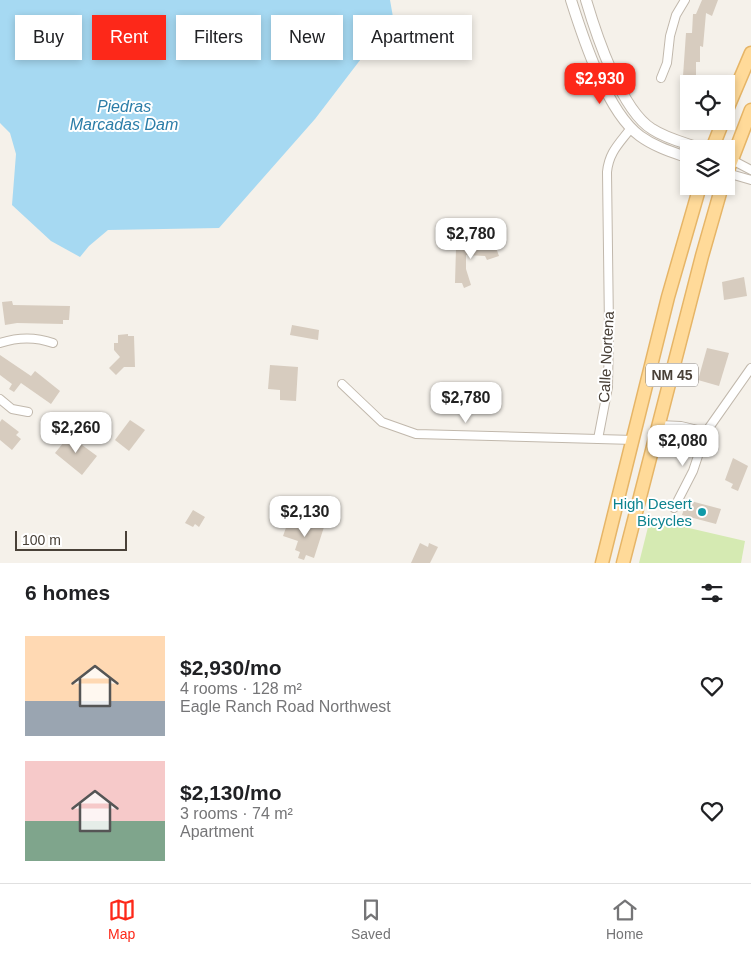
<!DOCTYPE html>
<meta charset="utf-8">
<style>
:root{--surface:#fff;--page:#f2f2f2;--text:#202124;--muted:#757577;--line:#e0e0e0;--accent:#fd2819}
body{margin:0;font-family:Arial,sans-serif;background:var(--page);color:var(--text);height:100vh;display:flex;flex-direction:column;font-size:19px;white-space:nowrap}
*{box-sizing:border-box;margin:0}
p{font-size:16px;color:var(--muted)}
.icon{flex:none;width:28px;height:28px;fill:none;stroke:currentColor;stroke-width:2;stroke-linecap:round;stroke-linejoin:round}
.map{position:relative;height:563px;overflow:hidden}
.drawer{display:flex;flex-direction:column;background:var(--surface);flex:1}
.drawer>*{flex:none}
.top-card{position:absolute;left:15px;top:15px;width:500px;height:45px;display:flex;gap:10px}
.fabs{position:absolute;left:680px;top:75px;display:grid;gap:10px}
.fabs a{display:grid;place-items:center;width:55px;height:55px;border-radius:0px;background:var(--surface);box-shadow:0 2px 8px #0003;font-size:25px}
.scale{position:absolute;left:15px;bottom:12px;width:112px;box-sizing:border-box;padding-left:5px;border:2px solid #494138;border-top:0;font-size:14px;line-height:18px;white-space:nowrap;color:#494138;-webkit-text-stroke:4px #fff;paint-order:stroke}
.price{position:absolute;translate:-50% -42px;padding:0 11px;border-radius:10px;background:#fff;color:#222;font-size:16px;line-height:32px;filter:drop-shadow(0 1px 2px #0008)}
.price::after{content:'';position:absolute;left:50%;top:30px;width:15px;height:11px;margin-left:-8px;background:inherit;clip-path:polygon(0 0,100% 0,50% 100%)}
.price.selected{background:var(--accent);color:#fff}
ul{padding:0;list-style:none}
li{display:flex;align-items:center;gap:15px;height:125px;padding:0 25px}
li span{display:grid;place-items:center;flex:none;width:140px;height:100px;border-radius:0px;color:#555}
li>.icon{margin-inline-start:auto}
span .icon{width:60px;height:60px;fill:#fffc;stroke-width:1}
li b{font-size:21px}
h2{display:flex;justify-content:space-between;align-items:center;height:60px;padding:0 25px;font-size:21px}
.pill{padding:0 18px;border-radius:0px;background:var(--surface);box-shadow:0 2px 8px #0003;font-size:18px;line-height:45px}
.pill.selected{background:var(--accent);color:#fff}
.tabs{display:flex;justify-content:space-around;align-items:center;height:70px;border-top:1px solid var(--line);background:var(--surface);font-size:14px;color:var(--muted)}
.tabs a{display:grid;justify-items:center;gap:2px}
.tabs .selected{color:var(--accent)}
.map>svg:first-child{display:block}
</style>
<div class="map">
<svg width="751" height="563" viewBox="0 0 751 563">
<rect width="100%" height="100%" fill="#f5f1ea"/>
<polygon fill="#d5eab2" points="650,519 745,541 741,563 639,563"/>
<polygon fill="#a6d9f2" points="0,0 390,0 393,17 315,119 219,228 108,230 89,246 80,257 51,241 12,205 16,154 10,133 0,123"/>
<g fill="#d7ccbf">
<polygon points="702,0 718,0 712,16 706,13 703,47 700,46 700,62 696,62 696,76 683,76 686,33 692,33 693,14 696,14"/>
<polygon points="468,244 495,245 499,256 487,260 485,256 466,255 466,269 471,285 464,288 462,283 455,283 456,248"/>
<polygon points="744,277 747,296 724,300 722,282"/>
<polygon points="12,301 13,305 70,306 69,320 63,320 63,324 17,323 5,325 2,302"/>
<polygon points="292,325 319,330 318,340 290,335"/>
<polygon points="128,334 128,336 134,336 135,367 124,367 116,375 109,368 120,357 114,350 114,343 118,343 118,335"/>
<polygon points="707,348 729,353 719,386 698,380"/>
<polygon points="0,355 31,376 35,371 60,391 51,404 21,383 14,392 9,389 12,384 0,375"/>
<polygon points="270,365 298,367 296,401 280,400 280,390 268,389"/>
<polygon points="2,419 19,432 16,435 21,439 12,450 0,440 0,422"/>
<polygon points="130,420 145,430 129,451 115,440"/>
<polygon points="72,432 81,439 78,442 97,456 82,475 55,453"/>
<polygon points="733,458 748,466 738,491 731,488 733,484 725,480"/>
<polygon points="687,500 721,509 716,524 682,515"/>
<polygon points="193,510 205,517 199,527 195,524 193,527 185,523"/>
<polygon points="306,521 324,527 314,558 306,555 304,560 298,558 300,552 295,550 298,541 283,536 288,522 303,527"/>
<polygon points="420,543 428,547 429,543 438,547 430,563 411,563"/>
</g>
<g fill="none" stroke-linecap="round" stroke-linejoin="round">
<g stroke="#c1b8ac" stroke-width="10">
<g id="minor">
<polyline points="661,78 667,63 670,36 676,15 685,0"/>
<polyline points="732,160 751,170"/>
<polyline points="727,173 751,180"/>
<path d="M 0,343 C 18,337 36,337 53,343"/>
<polyline points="342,384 382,422 416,434 634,440"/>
<polyline points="0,399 12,409 28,412"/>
<polyline points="659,425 681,426 706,432 751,368"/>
<path d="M 598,439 L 608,387 L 609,328 L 607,172 C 609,152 619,144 631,128"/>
<polyline points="674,508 693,471 706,432"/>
</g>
</g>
<g stroke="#c1b8ac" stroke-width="12">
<g id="tertiary">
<path d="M 571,0 C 583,38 607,112 640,136 C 655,147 672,152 689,158"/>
<path d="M 586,0 C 596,34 621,110 652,129 C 667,139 686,143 702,149"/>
</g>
</g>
<g stroke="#e6b567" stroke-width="15">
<g id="primary">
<polyline points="726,112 751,53"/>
<polyline points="712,149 723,121"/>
<polyline points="726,175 751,110"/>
<polyline points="602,563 668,297 700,186"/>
<polyline points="623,563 702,256 722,186"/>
</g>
</g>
<use href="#minor" stroke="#fff" stroke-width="8"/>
<use href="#tertiary" stroke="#fff" stroke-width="10"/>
<use href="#primary" stroke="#ffda99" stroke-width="12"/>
</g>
<circle fill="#0f9aa8" stroke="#fff" stroke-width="2" cx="702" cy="512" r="5"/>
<g text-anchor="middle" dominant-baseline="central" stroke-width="4" stroke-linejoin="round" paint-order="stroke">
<rect fill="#fff" stroke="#807a74" stroke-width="1" x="646" y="363.5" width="52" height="23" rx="4"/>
<g font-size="14" font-weight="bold" fill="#494138">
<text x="672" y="375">NM 45</text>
</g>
<g font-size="15" fill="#494138" stroke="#fff">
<text transform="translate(606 357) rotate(-87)">Calle Nortena</text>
</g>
<g font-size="15" fill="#0d838f" stroke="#fff" text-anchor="end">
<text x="692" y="503">High Desert<tspan x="692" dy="17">Bicycles</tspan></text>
</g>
<g font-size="16" font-style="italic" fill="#2b7da8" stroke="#fff">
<text x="124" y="106">Piedras<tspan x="124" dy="18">Marcadas Dam</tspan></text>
</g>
</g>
</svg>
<div class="fabs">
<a><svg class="icon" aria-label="locate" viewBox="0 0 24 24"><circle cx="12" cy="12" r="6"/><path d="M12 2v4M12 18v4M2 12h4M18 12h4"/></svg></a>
<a><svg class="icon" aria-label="layers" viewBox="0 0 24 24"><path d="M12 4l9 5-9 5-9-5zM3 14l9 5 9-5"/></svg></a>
</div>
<div class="scale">100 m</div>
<b class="price selected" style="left:600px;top:105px">$2,930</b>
<b class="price" style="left:471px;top:260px">$2,780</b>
<b class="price" style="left:466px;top:424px">$2,780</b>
<b class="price" style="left:76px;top:454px">$2,260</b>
<b class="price" style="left:683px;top:467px">$2,080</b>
<b class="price" style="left:305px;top:538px">$2,130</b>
<div class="top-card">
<a class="pill">Buy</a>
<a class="pill selected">Rent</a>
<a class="pill">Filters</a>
<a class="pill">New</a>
<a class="pill">Apartment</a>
</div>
</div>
<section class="drawer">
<h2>6 homes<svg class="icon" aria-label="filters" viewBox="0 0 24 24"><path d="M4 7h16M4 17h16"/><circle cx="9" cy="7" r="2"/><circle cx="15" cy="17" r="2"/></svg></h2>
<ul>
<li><span style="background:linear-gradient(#ffd9b3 65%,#9aa5b1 0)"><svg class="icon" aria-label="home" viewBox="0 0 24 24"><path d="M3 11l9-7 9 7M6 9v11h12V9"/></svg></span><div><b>$2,930/mo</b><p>4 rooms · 128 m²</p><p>Eagle Ranch Road Northwest</p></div><svg class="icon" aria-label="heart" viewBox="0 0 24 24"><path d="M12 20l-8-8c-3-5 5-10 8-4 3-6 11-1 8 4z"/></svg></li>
<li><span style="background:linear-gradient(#f6c9c9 60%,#7fa58c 0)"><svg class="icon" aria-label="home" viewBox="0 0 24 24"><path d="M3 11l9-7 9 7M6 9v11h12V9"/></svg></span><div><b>$2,130/mo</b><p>3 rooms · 74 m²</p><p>Apartment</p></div><svg class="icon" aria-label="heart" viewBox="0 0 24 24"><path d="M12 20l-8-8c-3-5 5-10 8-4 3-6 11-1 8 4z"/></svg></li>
</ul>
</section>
<nav class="tabs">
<a class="selected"><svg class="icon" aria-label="map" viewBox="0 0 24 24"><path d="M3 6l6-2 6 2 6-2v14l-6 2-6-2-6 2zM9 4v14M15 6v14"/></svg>Map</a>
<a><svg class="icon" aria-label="saved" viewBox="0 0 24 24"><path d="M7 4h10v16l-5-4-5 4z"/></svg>Saved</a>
<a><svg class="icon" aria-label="home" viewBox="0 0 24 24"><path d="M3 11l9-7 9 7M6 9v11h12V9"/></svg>Home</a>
</nav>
